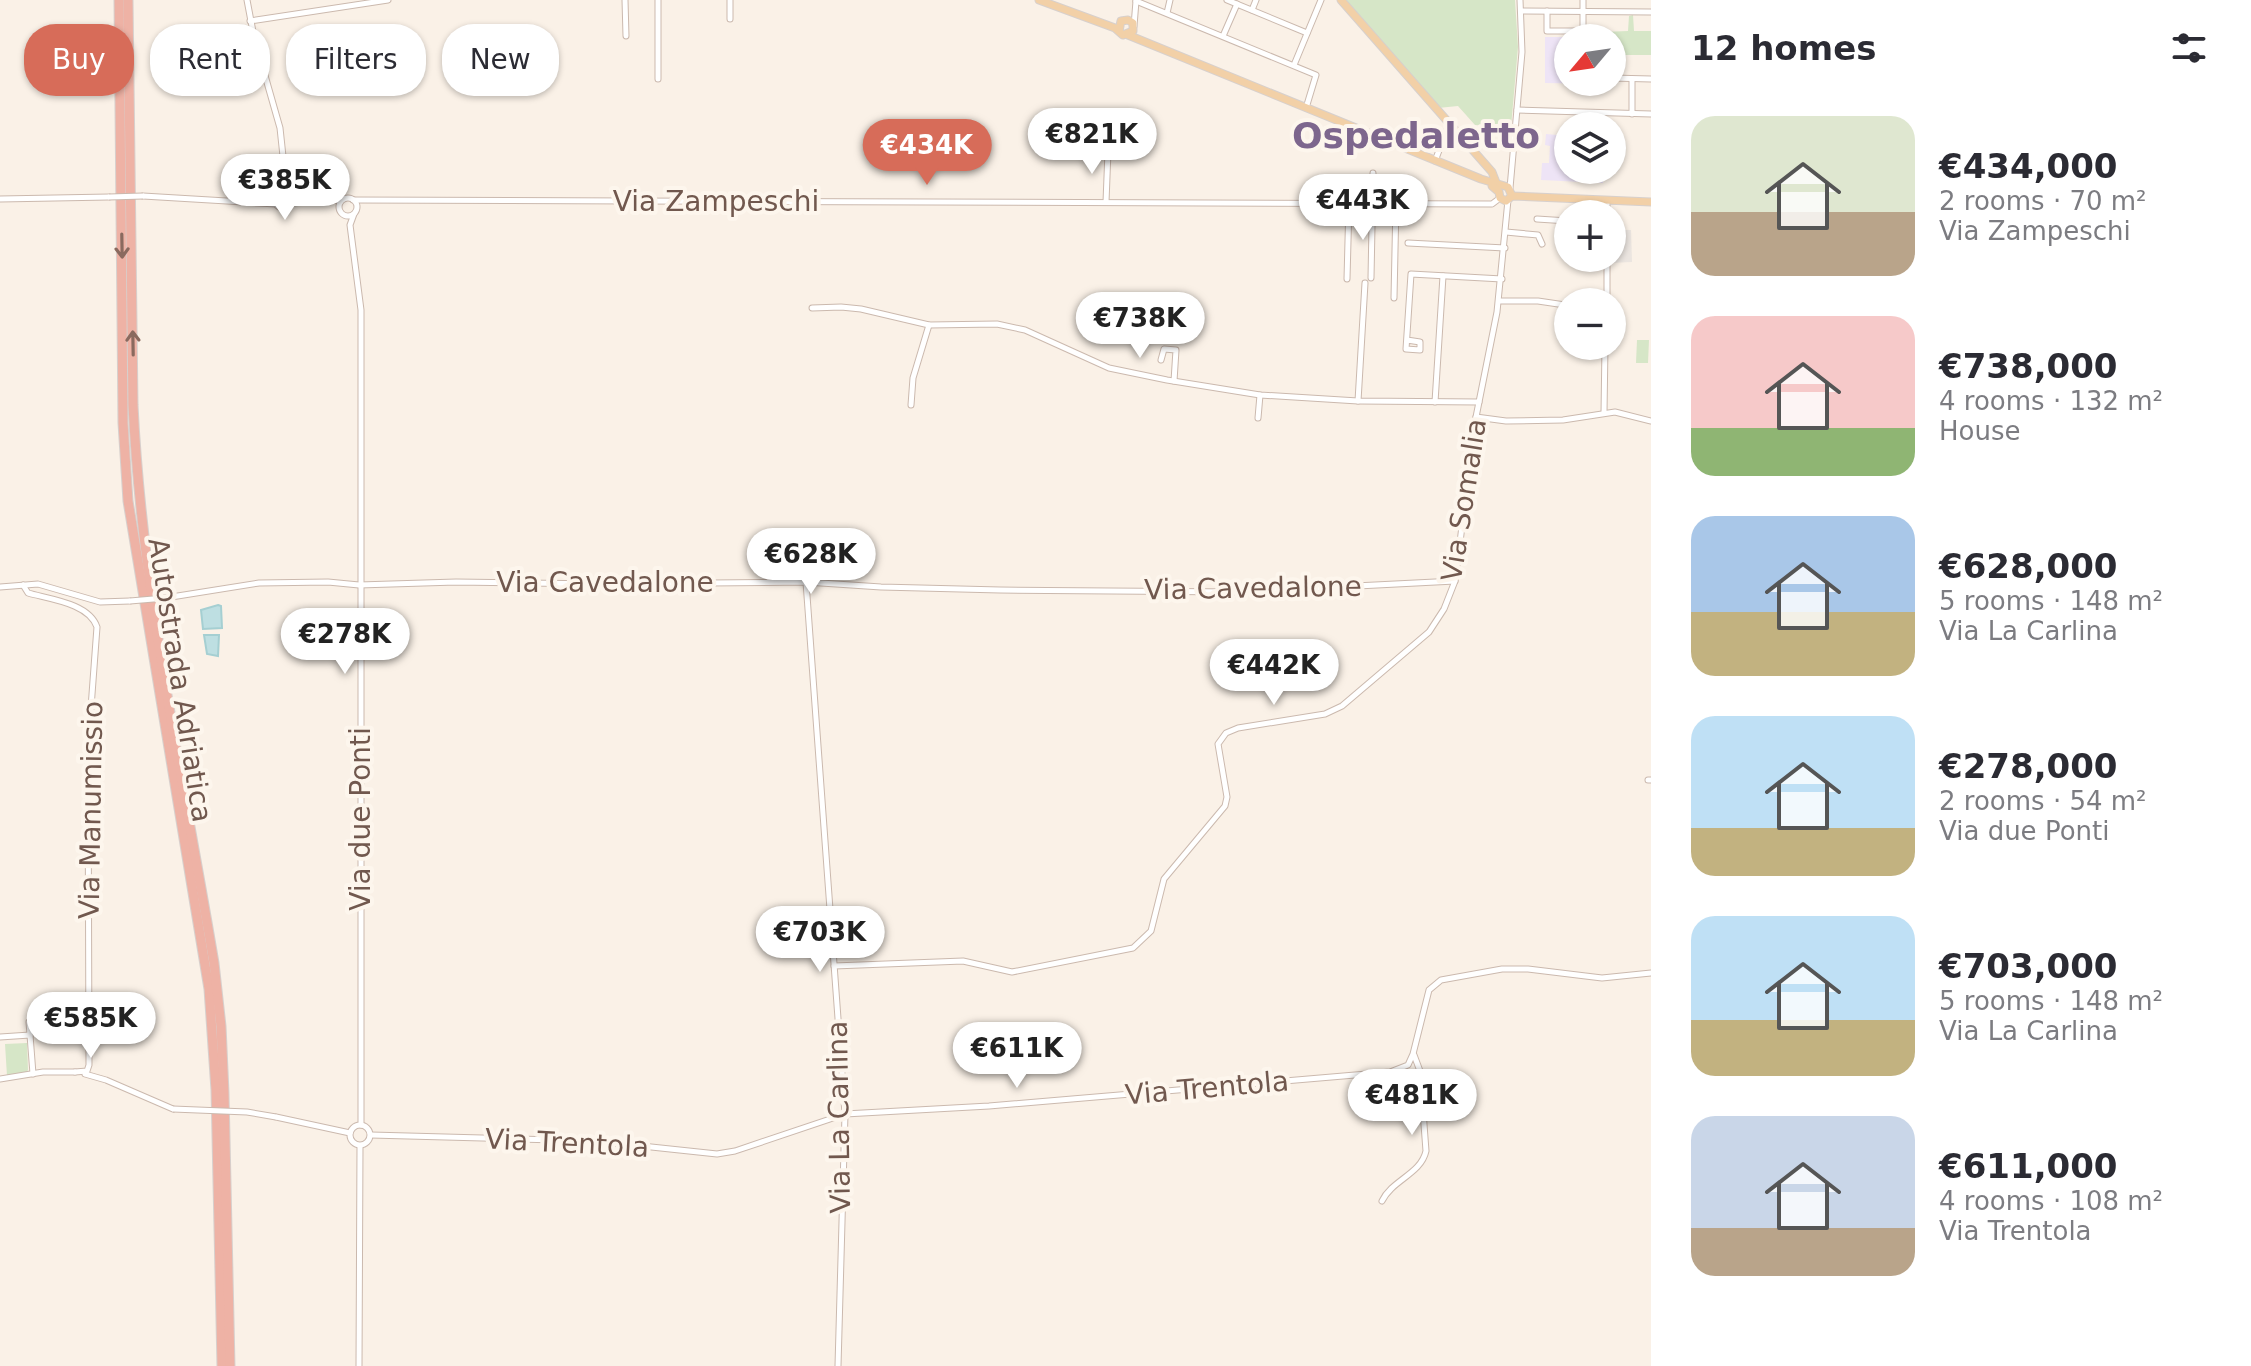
<!DOCTYPE html>
<meta charset="utf-8">
<style>
:root{--surface:#fff;--page:#f7f7f7;--text:#2b2b33;--muted:#7c7c81;--accent:#d76c59}
body{margin:0;font-family:"DejaVu Sans",sans-serif;background:var(--page);color:var(--text);height:100vh;display:flex;flex-direction:column;font-size:30px;white-space:nowrap}
*{box-sizing:border-box;margin:0}
p{font-size:26px;color:var(--muted)}
.icon{flex:none;width:44px;height:44px;fill:none;stroke:currentColor;stroke-width:2;stroke-linecap:round;stroke-linejoin:round}
.map{position:relative;flex:1;overflow:hidden}
.details{display:flex;flex-direction:column;background:var(--surface);width:600px}
.details>*{flex:none}
.guide{position:absolute;left:24px;top:24px;width:760px;height:72px;display:flex;gap:16px}
.needle{width:52px;rotate:241deg}
.tools{position:absolute;left:1554px;top:24px;display:grid;gap:16px}
.tools a{display:grid;place-items:center;width:72px;height:72px;border-radius:50%;background:var(--surface);box-shadow:0 2px 6px #0004;font-size:40px}
.price{position:absolute;translate:-50% -68px;padding:0 18px;border-radius:28px;background:#fff;color:#222;font-size:26px;line-height:52px;filter:drop-shadow(0 2px 4px #0008)}
.price::after{content:'';position:absolute;left:50%;top:48px;width:24px;height:18px;margin-left:-12px;background:inherit;clip-path:polygon(0 0,100% 0,50% 100%)}
.price.active{background:var(--accent);color:#fff}
ul{padding:0;list-style:none}
li{display:flex;align-items:center;gap:24px;height:200px;padding:0 40px}
li span{display:grid;place-items:center;flex:none;width:224px;height:160px;border-radius:24px;color:#555}
li>.icon{margin-inline-start:auto}
span .icon{width:96px;height:96px;fill:#fffc;stroke-width:1}
li b{font-size:34px}
h2{display:flex;justify-content:space-between;align-items:center;height:96px;padding:0 40px;font-size:34px}
.tag{padding:0 28px;border-radius:32px;background:var(--surface);box-shadow:0 2px 6px #0004;font-size:28px;line-height:72px}
.tag.active{background:var(--accent);color:#fff}
main{display:flex;flex:1;min-height:0}
.map>svg:first-child{display:block}
</style>
<main>
<div class="map">
<svg width="1651" height="1366" viewBox="0 0 1651 1366">
<rect width="100%" height="100%" fill="#faf1e7"/>
<polygon fill="#ebe5e0" points="1612,230 1631,230 1632,262 1610,263"/>
<g fill="#eee4f6">
<polygon points="1545,37 1598,37 1568,38 1568,82 1598,84 1545,83"/>
<polygon points="1546,134 1568,136 1568,170 1604,170 1603,183 1541,180 1542,163 1549,163 1550,146 1545,145"/>
</g>
<g fill="#d6e6c7">
<polygon points="1344,0 1515,0 1518,47 1511,127 1475,125 1458,106 1438,108"/>
<polygon points="1633,15 1634,31 1651,31 1651,55 1612,55 1612,38 1602,38 1602,32 1628,31 1629,16"/>
<polygon points="1637,340 1649,340 1648,363 1636,363"/>
<polygon points="27,1043 28,1070 26,1073 7,1076 5,1044"/>
</g>
<g fill="#bedfe2" stroke="#a5cfd2" stroke-width="2">
<polygon points="218,605 221,606 222,628 203,629 201,610"/>
<polygon points="204,635 219,635 218,656 207,654"/>
</g>
<g fill="none" stroke-linecap="round" stroke-linejoin="round">
<g stroke="#cbb9ae" stroke-width="7">
<g id="minor">
<polyline points="247,0 254,37 280,128 287,194"/>
<polyline points="625,0 626,36"/>
<polyline points="658,0 658,79"/>
<polyline points="1227,0 1307,33"/>
<polyline points="1136,1 1316,75 1306,108"/>
<polyline points="1252,10 1256,0"/>
<polyline points="1521,11 1651,12"/>
<polyline points="1547,11 1547,31 1583,31 1583,0"/>
<polyline points="1167,13 1170,0"/>
<polyline points="730,19 730,0"/>
<polyline points="250,21 388,0"/>
<polyline points="1134,26 1136,1"/>
<polyline points="1223,36 1237,4"/>
<polyline points="1294,65 1321,0"/>
<polyline points="1612,78 1651,79"/>
<polyline points="1517,110 1651,114"/>
<polyline points="1632,114 1632,79"/>
<polyline points="1095,133 1095,151 1108,151 1109,121"/>
<polyline points="1435,161 1449,124"/>
<polyline points="1510,188 1522,52 1520,0"/>
<circle cx="283" cy="200" r="8"/>
<polyline points="143,196 276,204"/>
<circle cx="348" cy="207" r="9"/>
<polyline points="0,199 109,197"/>
<polyline points="353,200 1492,204 1500,198"/>
<polyline points="1607,201 1607,214"/>
<polyline points="1106,202 1108,151"/>
<polyline points="290,203 341,200"/>
<polyline points="354,214 350,225 361,310 361,1125"/>
<polyline points="1537,219 1568,221"/>
<polyline points="1506,232 1538,235 1542,244"/>
<polyline points="1408,243 1505,248"/>
<polyline points="1607,258 1607,302"/>
<polyline points="1371,278 1373,173"/>
<polyline points="1347,279 1349,203"/>
<polyline points="1394,298 1396,203"/>
<polyline points="1499,301 1538,301 1565,305"/>
<polyline points="812,308 841,307 861,309 929,325 997,324 1025,330 1109,368 1167,380 1260,395 1358,401 1479,402"/>
<polyline points="1407,340 1420,342 1420,350 1406,349 1411,274 1502,279"/>
<polyline points="1161,360 1164,349 1176,350 1174,381"/>
<polyline points="1358,401 1365,283"/>
<polyline points="1435,402 1443,276"/>
<polyline points="911,405 913,378 929,325"/>
<polyline points="1604,413 1605,346"/>
<polyline points="1476,417 1506,421 1563,420 1615,412 1651,421"/>
<polyline points="1258,418 1260,395"/>
<polyline points="806,582 845,1114 838,1366"/>
<path d="M 23,585 L 28,593 C 49,599 89,603 97,627 L 88,748 L 89,1065 L 87,1071 L 75,1072"/>
<polyline points="0,587 38,584 100,602 130,601"/>
<polyline points="165,598 259,583 328,582 359,585 456,582 601,584 806,582 881,587 1000,590 1238,592 1455,581"/>
<polyline points="1648,780 1651,780"/>
<polyline points="834,966 963,961 1012,972 1133,948 1151,931 1164,879 1225,806 1227,797 1218,744 1226,733 1238,728 1325,714 1342,706 1429,632 1444,609 1455,581 1476,417 1497,312 1508,200"/>
<polyline points="30,1035 29,1022 41,1021 42,1035"/>
<polyline points="0,1037 30,1035 33,1074"/>
<polyline points="85,1074 106,1080 173,1109"/>
<polyline points="0,1079 43,1072 75,1072"/>
<polyline points="276,1117 350,1133"/>
<circle cx="360" cy="1135" r="10"/>
<polyline points="371,1135 595,1141 717,1154 735,1151 845,1114 989,1106 1390,1072 1408,1065 1413,1054 1429,990 1441,980 1502,969 1528,969 1602,978 1651,973"/>
<path d="M 1382,1201 C 1392,1180 1421,1174 1426,1151 L 1420,1071 L 1414,1055"/>
<polyline points="359,1366 360,1146"/>
</g>
</g>
<g stroke="#d7d0cd" stroke-width="9">
<g id="major">
<polyline points="1039,0 1115,28 1123,35 1133,31 1133,23 1128,20 1121,21 1119,31"/>
<polyline points="1341,0 1492,172 1497,185"/>
<polyline points="1128,35 1481,179 1508,187 1512,196"/>
<polyline points="1492,186 1499,192 1500,198 1506,201 1512,196 1651,202"/>
</g>
</g>
<g stroke="#d7d0cd" stroke-width="11">
<g id="highway">
<polyline points="119,0 123,423 128,501 209,989 216,1090 222,1366"/>
<path d="M 128,0 L 133,405 C 142,593 183,778 214,963 L 221,1026 L 224,1093 L 230,1366"/>
</g>
</g>
<use href="#minor" stroke="#fff" stroke-width="5"/>
<use href="#major" stroke="#f2d0a7" stroke-width="7"/>
<use href="#highway" stroke="#eeb2a5" stroke-width="9"/>
<g stroke="#cbb9ae" stroke-width="7" stroke-linecap="butt">
<g id="minor-bridge">
<polyline points="109,197 143,196"/>
<polyline points="130,601 165,598"/>
<polyline points="173,1109 247,1112 276,1117"/>
</g>
</g>
<use href="#minor-bridge" stroke="#fff" stroke-width="5"/>
</g>
<defs><path id="oneway-shaft" d="M-6 0H5M1.5-3L5.5 0L1.5 3" fill="none" stroke-width="1.6" stroke-linecap="round" stroke-linejoin="round" transform="scale(2)"/></defs>
<g stroke="#8a6a5f">
<use href="#oneway-shaft" transform="translate(122 246) rotate(89)"/>
<use href="#oneway-shaft" transform="translate(133 343) rotate(-91)"/>
</g>
<g text-anchor="middle" dominant-baseline="central" stroke-width="8" stroke-linejoin="round" paint-order="stroke">
<g font-size="28" fill="#71584e" stroke="#fdf6ed">
<text x="716" y="201">Via Zampeschi</text>
<text transform="translate(1464 500) rotate(-81)">Via Somalia</text>
<text x="605" y="582">Via Cavedalone</text>
<text transform="translate(1253 588) rotate(-1)">Via Cavedalone</text>
<text transform="translate(180 680) rotate(81)">Autostrada Adriatica</text>
<text transform="translate(91 810) rotate(-89)">Via Manumissio</text>
<text transform="translate(360 819) rotate(-90)">Via due Ponti</text>
<text transform="translate(1207 1088) rotate(-5)">Via Trentola</text>
<text transform="translate(839 1117) rotate(-91)">Via La Carlina</text>
<text transform="translate(567 1143) rotate(3)">Via Trentola</text>
</g>
<g font-size="36" font-weight="bold" fill="#7d668d" stroke="#fdf6ed">
<text x="1416" y="135">Ospedaletto</text>
</g>
</g>
</svg>
<div class="tools">
<a><svg class="needle" viewBox="-14 -14 28 28"><path d="M0-13l5 13h-10z" fill="#e53935"/><path d="M0 13l5-13h-10z" fill="#7c7c81"/></svg></a>
<a><svg class="icon" aria-label="layers" viewBox="0 0 24 24"><path d="M12 4l9 5-9 5-9-5zM3 14l9 5 9-5"/></svg></a>
<a>+</a>
<a>−</a>
</div>
<b class="price" style="left:1092px;top:176px">€821K</b>
<b class="price active" style="left:927px;top:187px">€434K</b>
<b class="price" style="left:285px;top:222px">€385K</b>
<b class="price" style="left:1363px;top:242px">€443K</b>
<b class="price" style="left:1140px;top:360px">€738K</b>
<b class="price" style="left:811px;top:596px">€628K</b>
<b class="price" style="left:345px;top:676px">€278K</b>
<b class="price" style="left:1274px;top:707px">€442K</b>
<b class="price" style="left:820px;top:974px">€703K</b>
<b class="price" style="left:91px;top:1060px">€585K</b>
<b class="price" style="left:1017px;top:1090px">€611K</b>
<b class="price" style="left:1412px;top:1137px">€481K</b>
<div class="guide">
<a class="tag active">Buy</a>
<a class="tag">Rent</a>
<a class="tag">Filters</a>
<a class="tag">New</a>
</div>
</div>
<section class="details">
<h2>12 homes<svg class="icon" aria-label="filters" viewBox="0 0 24 24"><path d="M4 7h16M4 17h16"/><circle cx="9" cy="7" r="2"/><circle cx="15" cy="17" r="2"/></svg></h2>
<ul>
<li><span style="background:linear-gradient(#dfe7d0 60%,#b9a48a 0)"><svg class="icon" aria-label="home" viewBox="0 0 24 24"><path d="M3 11l9-7 9 7M6 9v11h12V9"/></svg></span><div><b>€434,000</b><p>2 rooms · 70 m²</p><p>Via Zampeschi</p></div></li>
<li><span style="background:linear-gradient(#f6c9c9 70%,#8fb573 0)"><svg class="icon" aria-label="home" viewBox="0 0 24 24"><path d="M3 11l9-7 9 7M6 9v11h12V9"/></svg></span><div><b>€738,000</b><p>4 rooms · 132 m²</p><p>House</p></div></li>
<li><span style="background:linear-gradient(#a9c7e8 60%,#c2b280 0)"><svg class="icon" aria-label="home" viewBox="0 0 24 24"><path d="M3 11l9-7 9 7M6 9v11h12V9"/></svg></span><div><b>€628,000</b><p>5 rooms · 148 m²</p><p>Via La Carlina</p></div></li>
<li><span style="background:linear-gradient(#bfe0f5 70%,#c2b280 0)"><svg class="icon" aria-label="home" viewBox="0 0 24 24"><path d="M3 11l9-7 9 7M6 9v11h12V9"/></svg></span><div><b>€278,000</b><p>2 rooms · 54 m²</p><p>Via due Ponti</p></div></li>
<li><span style="background:linear-gradient(#bfe0f5 65%,#c2b280 0)"><svg class="icon" aria-label="home" viewBox="0 0 24 24"><path d="M3 11l9-7 9 7M6 9v11h12V9"/></svg></span><div><b>€703,000</b><p>5 rooms · 148 m²</p><p>Via La Carlina</p></div></li>
<li><span style="background:linear-gradient(#c9d6e8 70%,#b9a48a 0)"><svg class="icon" aria-label="home" viewBox="0 0 24 24"><path d="M3 11l9-7 9 7M6 9v11h12V9"/></svg></span><div><b>€611,000</b><p>4 rooms · 108 m²</p><p>Via Trentola</p></div></li>
</ul>
</section>
</main>
